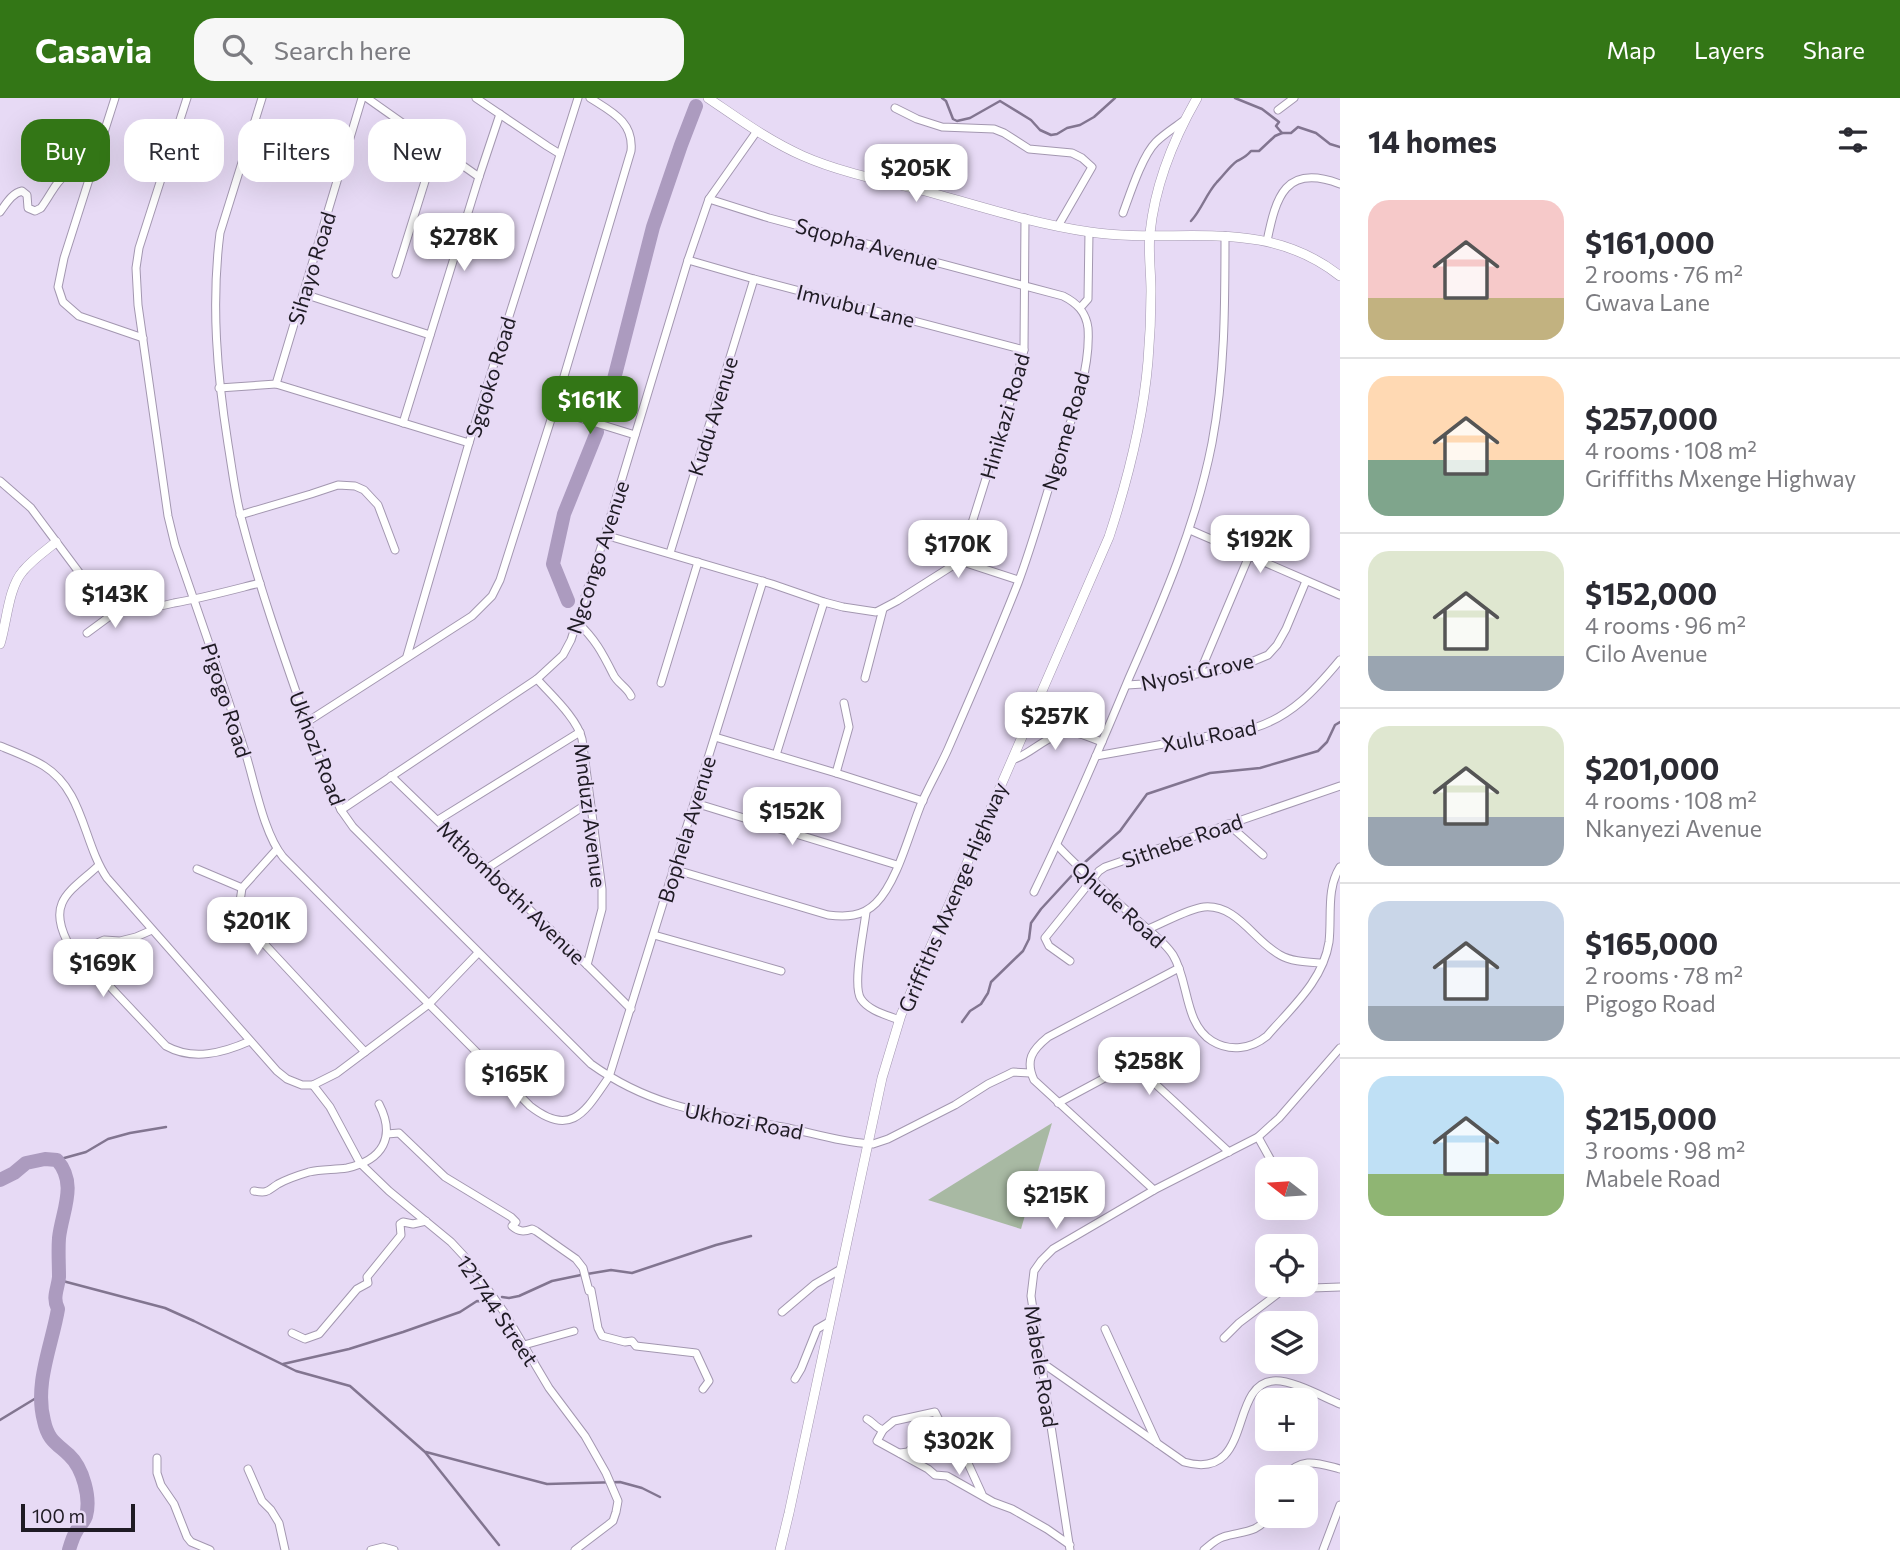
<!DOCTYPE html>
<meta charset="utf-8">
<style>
:root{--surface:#fff;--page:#f7f7f7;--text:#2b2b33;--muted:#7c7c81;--line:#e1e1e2;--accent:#337616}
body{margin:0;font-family:Commissioner,sans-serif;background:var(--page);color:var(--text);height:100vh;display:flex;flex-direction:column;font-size:26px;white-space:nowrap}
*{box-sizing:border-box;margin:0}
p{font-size:23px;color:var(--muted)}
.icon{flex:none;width:38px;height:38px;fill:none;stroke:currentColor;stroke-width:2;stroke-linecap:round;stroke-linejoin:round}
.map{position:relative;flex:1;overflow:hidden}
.drawer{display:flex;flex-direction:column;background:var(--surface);width:560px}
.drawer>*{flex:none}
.top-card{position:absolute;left:21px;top:21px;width:665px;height:63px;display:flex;gap:14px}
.needle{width:46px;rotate:287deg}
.buttons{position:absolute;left:1255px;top:1059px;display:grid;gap:14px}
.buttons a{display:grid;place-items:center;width:63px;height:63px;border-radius:14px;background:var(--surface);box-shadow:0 7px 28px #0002;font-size:35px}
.scale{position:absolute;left:21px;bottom:18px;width:114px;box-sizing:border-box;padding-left:7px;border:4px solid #1f1b24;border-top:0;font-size:19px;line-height:24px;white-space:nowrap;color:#1f1b24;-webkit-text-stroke:5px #e7daf5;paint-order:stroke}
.price{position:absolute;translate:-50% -60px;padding:0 16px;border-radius:14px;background:#fff;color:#222;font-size:23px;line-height:46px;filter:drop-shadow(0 2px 4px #0008)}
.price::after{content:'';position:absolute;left:50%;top:42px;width:21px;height:16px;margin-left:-10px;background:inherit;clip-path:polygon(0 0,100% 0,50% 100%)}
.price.active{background:var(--accent);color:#fff}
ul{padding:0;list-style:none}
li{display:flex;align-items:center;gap:21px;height:175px;padding:0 28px}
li+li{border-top:2px solid var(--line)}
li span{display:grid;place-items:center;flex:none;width:196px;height:140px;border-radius:21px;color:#555}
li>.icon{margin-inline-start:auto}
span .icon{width:84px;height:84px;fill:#fffc;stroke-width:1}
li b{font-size:30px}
h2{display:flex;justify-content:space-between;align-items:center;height:84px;padding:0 28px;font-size:30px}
.tag{padding:0 24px;border-radius:21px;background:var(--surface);box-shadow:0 7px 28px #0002;font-size:24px;line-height:63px}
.tag.active{background:var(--accent);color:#fff}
header{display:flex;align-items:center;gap:42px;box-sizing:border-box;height:98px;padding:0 35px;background:var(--accent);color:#fff}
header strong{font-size:33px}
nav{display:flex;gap:38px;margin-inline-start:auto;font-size:24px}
.search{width:490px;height:63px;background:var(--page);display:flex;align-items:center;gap:18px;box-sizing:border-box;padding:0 24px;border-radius:21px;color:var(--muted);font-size:26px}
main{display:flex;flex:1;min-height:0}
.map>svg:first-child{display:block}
</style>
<header>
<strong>Casavia</strong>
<div class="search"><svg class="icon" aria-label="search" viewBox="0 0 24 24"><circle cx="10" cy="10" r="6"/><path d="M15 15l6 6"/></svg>Search here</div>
<nav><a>Map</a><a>Layers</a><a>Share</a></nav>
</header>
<main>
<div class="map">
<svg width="1340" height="1452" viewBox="0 0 1340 1452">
<rect width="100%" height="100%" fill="#e7daf5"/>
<polygon fill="#a8b9a3" points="1052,1025 1021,1131 928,1102"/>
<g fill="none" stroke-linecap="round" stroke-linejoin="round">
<g stroke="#827590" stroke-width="2.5">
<polyline points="942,0 946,3 953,21 957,23 970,20 1000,3 1031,22 1040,32 1051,37 1057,36 1067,30 1080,27 1094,19 1115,0"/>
<polyline points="1235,0 1262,11 1279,24 1276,28 1282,35 1291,35 1298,29 1316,35 1330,46 1340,49"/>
<path d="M 1191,123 C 1202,111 1206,96 1217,84 C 1222,79 1231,67 1237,63 C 1243,60 1246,59 1251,53 L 1259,53 L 1275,38 L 1282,35"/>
<polyline points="1084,765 1120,733 1147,696 1210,675 1260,670 1318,653 1327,644 1335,627 1340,624"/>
<polyline points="962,924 970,913 981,906 988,895 991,884 1023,853 1029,841 1031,825 1041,811 1075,774"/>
<polyline points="57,1062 86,1054 108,1041 130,1035 166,1029"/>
<polyline points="59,1182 165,1210 194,1223 296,1273 350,1288 425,1354 499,1447"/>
<polyline points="502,1199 509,1200 519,1198 552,1183 581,1177 611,1172 632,1175 716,1147 751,1138"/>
<polyline points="283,1266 349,1251 403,1234 460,1214 477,1203 493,1205"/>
<polyline points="0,1322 41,1297"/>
<polyline points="426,1354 547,1386 620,1384 642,1390 660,1399"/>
</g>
<g stroke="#ac9bbf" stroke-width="14">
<polyline points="604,320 653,129 681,47 696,8"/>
<polyline points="568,503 553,466 564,416 597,334"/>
<path d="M 0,1082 L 14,1075 L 26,1065 L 45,1061 L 57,1062 C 78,1086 62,1113 59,1140 C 58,1153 59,1166 59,1179 C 58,1191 52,1199 58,1211 C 52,1247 34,1286 44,1323 C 48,1342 56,1345 69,1357 C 83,1370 91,1400 86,1418 C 84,1424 80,1427 77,1432 C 73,1438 71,1445 69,1452"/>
</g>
<g stroke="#a397b0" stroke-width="9">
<g id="minor">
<polyline points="115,0 64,160 58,189 63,204 79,218 143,240"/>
<path d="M 187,0 L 139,150 L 136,170 L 138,207 L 168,418 L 175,447 C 199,517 224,587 246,657 C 255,686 264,736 283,759 L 530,1008 C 572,1041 586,1012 609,979 L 763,483"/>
<path d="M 262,0 L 220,135 C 211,206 217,276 228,346 C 232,370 235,396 241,419 C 264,508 297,595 327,682 L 341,712 L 353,729 L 591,966 C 655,1012 714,1016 788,1030 C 816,1036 845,1045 873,1046 L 888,1041 L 955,1007 L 988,986 L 1007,977 L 1013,974 L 1030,975"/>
<polyline points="367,0 479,79"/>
<polyline points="476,0 547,48 560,56"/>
<polyline points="895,10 917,21 942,29 994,31 1004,35 1029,51 1072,55 1082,60 1092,69 1058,128"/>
<polyline points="1278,12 1294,0"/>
<path d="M 0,114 C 6,106 12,95 22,93 L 27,97 L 28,110 L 35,113 L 41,110 C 59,85 58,71 92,73"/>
<path d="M 1123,115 C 1130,96 1142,58 1156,44 C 1164,36 1174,30 1183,23"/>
<path d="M 1267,143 C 1276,99 1285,65 1340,86"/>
<polyline points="688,162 754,181 1024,252"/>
<polyline points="396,176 436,48"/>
<polyline points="304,196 430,237"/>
<polyline points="1080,210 1088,201 1089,134"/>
<polyline points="276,286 469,345"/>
<polyline points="219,290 276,286 362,0"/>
<polyline points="554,312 635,337"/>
<polyline points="403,325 479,79 500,16"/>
<path d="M 0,383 L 31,410 L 87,485 C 101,498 117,506 136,509 C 149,511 162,508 174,505 C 203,500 232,492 260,485"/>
<polyline points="240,417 311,396 338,387 355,388 364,392 378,407 395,452"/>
<polyline points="1190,432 1340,497"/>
<polyline points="605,437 772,486 824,504 843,509 876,514 897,503 960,463 1011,301 1024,252 1025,120"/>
<polyline points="670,455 754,181"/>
<polyline points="960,463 1018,482"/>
<path d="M 577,524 C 595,541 602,554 613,576 C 617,585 627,589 631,598"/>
<polyline points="87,535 125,507"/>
<polyline points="407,558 469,345 578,0"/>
<polyline points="1200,574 1249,458"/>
<polyline points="865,580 883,511"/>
<path d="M 537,581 C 551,597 577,620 582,641 L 602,791 L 602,811 L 587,867"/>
<polyline points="661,585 698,464"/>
<polyline points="1127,587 1143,586 1244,567 1268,557 1277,547 1286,531 1306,483"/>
<path d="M 307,624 L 472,518 L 492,498 L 500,482 L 554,312 L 631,53 C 634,24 612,14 590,0"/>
<polyline points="715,639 836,675 923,703"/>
<path d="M 0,648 C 15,654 31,660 44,668 C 84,693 83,745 107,780 L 277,973 L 287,981 L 302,987 L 313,987 L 337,975 L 429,906 L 478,855"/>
<polyline points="776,657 824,504"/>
<path d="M 1096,658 L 1254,630 C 1292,618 1315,592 1340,562"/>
<path d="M 1012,662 C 1033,656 1051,631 1075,635 C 1084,636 1093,641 1102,644"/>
<polyline points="836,675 849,629 844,605"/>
<polyline points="391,678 587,867 631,911"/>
<polyline points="695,705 897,767"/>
<polyline points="341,712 537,581 563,557 571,542 605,437 688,162 709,101 757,33"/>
<polyline points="438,722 580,634"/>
<polyline points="1228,726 1263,757"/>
<path d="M 1057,747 C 1081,773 1108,796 1135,820 C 1147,831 1164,843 1173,857 C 1189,883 1184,926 1212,943 C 1230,954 1251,951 1267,938 C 1291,910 1323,883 1329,844 C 1332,819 1326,791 1340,769"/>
<polyline points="277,751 242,790 239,810 244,824 365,954"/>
<path d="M 98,768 C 71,793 47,803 67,843 L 166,948 C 193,963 223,955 250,943"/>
<polyline points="197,771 242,790"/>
<polyline points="486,771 590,704"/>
<path d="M 673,771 L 828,817 C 846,819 862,819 876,805 C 898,783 910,732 922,704 C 930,686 940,669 948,651 C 972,596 996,541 1018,485 C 1033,445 1044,404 1057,363 C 1071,323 1091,273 1088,230 C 1086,214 1077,205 1063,198 L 769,120 L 709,101"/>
<path d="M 1034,794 C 1068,724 1099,652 1129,580 C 1163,503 1196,427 1212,345 C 1225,276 1225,207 1225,138"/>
<path d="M 866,814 C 864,832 852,888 861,901 C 869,913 887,917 899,922"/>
<path d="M 1148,831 C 1164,825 1187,811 1204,809 C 1237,806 1254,843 1280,857 C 1292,864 1308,864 1322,865"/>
<polyline points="654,837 781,873"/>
<polyline points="81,857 95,846 104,842 120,843 136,839 152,832"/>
<polyline points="1070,863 1049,848 1045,840 1099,773 1105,769 1340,688"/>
<polyline points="313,987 330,1009 360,1065 389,1093 451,1144 464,1158 504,1214 549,1290 585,1338 606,1375 618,1403 616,1414 613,1423 608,1427 575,1452"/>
<path d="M 1058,1005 L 1114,975 C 1128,972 1138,975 1150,981 L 1229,1054"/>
<path d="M 387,1036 L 399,1035 L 445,1079 L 511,1119 L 516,1124 L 512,1128 C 519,1134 524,1134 532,1131 L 536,1133 L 576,1161 L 583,1170 L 589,1193 L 591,1192 L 598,1230 L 602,1238 L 625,1244 L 632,1243 L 636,1248 L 696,1255 L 709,1283 L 703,1291"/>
<polyline points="1258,1039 1273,1066"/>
<path d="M 1154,1092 L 1034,982 C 1025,962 1032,952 1048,939 L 1179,870"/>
<path d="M 254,1093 C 269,1096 268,1092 278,1086 C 287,1081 299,1077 309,1074 C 321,1071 334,1072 347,1070 C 383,1062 396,1039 379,1006"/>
<polyline points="782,1214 815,1186 841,1171"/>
<polyline points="1105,1231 1157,1345"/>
<polyline points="292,1235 305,1241 319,1236 357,1191 368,1185 367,1179 401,1137 400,1126 403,1124 413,1126 426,1123"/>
<polyline points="1224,1240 1239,1225 1284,1191 1340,1189"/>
<polyline points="524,1247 574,1233"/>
<path d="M 1041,1264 L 1184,1364 C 1254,1384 1228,1287 1273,1283 C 1291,1281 1323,1299 1340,1306"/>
<polyline points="795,1281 801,1271 817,1231 829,1224"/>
<path d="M 867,1321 C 873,1324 876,1330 883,1332 L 877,1343 L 928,1371 L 935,1377 L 947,1378 L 993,1404 L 1012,1411 L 1047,1431 L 1070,1447"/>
<polyline points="883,1332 894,1323 935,1314 947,1338 961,1350 946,1342 931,1338"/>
<polyline points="961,1350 982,1396"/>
<polyline points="900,1355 908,1354 913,1349 914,1339"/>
<polyline points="157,1360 157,1375 161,1387 174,1406 187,1439 191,1444 210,1452"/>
<polyline points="248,1371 262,1403 271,1412 279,1425 285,1452"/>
<path d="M 1284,1379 C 1302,1358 1317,1365 1340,1371"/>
<polyline points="371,1452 383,1449 394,1452"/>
<polyline points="1070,1452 1031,1198 1034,1173 1041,1163 1053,1151 1154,1092 1258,1039 1279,1020 1340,950"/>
<path d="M 1204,1452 C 1210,1447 1216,1441 1223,1439 C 1241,1433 1258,1436 1268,1418"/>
<polyline points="1323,1452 1340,1407"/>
</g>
</g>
<g stroke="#a397b0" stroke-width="10">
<g id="tertiary">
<path d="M 708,0 C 739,21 769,43 803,58 C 842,75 885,83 925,93 C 979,108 1034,126 1090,134 C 1178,147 1263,117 1340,178"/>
<path d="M 0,546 C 7,524 8,490 23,473 C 32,462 45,453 56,444"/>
<path d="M 780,1452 L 789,1415 L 882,980 L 901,917 L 1109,439 C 1128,381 1143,323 1148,263 C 1150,240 1151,216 1151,193 C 1151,174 1148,154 1150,135 C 1155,86 1173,42 1197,0"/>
</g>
</g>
<use href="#minor" stroke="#fff" stroke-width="7"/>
<use href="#tertiary" stroke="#fff" stroke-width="9"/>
</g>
<g text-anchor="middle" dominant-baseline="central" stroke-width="5" stroke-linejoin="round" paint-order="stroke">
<g font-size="21" fill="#1f1b24" stroke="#e7daf5">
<text transform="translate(867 145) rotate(15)">Sqopha Avenue</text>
<text transform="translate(311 170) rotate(-73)">Sihayo Road</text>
<text transform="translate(856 207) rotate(14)">Imvubu Lane</text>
<text transform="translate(490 279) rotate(-73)">Sgqoko Road</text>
<text transform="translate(712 318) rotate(-73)">Kudu Avenue</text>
<text transform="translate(1004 318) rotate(-74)">Hinikazi Road</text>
<text transform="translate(1065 333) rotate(-74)">Ngome Road</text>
<text transform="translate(597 459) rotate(-72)">Ngcongo Avenue</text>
<text transform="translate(1197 573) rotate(-12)">Nyosi Grove</text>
<text transform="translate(227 602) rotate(72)">Pigogo Road</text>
<text transform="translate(1209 637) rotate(-11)">Xulu Road</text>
<text transform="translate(318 650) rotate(69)">Ukhozi Road</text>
<text transform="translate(591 717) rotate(83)">Mnduzi Avenue</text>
<text transform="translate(686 731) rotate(-73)">Bophela Avenue</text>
<text transform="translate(1182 742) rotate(-19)">Sithebe Road</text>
<text transform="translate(512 794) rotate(44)">Mthombothi Avenue</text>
<text transform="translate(952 799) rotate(-67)">Griffiths Mxenge Highway</text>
<text transform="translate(1119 806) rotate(42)">Qhude Road</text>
<text transform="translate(744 1022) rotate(11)">Ukhozi Road</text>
<text transform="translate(498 1212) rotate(56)">121744 Street</text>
<text transform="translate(1042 1268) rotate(81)">Mabele Road</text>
</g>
</g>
</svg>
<div class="buttons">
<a><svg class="needle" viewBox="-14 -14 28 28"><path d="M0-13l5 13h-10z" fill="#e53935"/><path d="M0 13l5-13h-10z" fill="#7c7c81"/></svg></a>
<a><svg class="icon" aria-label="locate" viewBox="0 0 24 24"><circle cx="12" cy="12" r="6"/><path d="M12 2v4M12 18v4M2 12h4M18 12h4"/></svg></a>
<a><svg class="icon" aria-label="layers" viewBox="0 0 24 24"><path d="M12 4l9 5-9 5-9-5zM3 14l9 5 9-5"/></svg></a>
<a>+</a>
<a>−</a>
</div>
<div class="scale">100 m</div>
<b class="price" style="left:916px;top:106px">$205K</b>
<b class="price" style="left:464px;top:175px">$278K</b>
<b class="price active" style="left:590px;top:338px">$161K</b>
<b class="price" style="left:1260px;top:477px">$192K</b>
<b class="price" style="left:958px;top:482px">$170K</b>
<b class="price" style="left:115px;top:532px">$143K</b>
<b class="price" style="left:1055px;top:654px">$257K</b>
<b class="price" style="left:792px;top:749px">$152K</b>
<b class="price" style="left:257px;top:859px">$201K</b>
<b class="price" style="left:103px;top:901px">$169K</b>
<b class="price" style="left:1149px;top:999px">$258K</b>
<b class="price" style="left:515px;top:1012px">$165K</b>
<b class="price" style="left:1056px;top:1133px">$215K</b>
<b class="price" style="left:959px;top:1379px">$302K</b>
<div class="top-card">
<a class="tag active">Buy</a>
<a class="tag">Rent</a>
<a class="tag">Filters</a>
<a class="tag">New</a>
</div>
</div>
<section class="drawer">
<h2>14 homes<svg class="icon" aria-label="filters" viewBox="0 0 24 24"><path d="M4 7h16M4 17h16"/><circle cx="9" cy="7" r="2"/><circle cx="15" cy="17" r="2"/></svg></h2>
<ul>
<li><span style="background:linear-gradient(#f6c9c9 70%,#c2b280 0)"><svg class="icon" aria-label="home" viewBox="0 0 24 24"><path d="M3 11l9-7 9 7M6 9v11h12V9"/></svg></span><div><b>$161,000</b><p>2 rooms · 76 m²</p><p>Gwava Lane</p></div></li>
<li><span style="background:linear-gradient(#ffd9b3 60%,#7fa58c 0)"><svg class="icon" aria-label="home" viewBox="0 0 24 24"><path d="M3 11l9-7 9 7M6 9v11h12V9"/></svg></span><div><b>$257,000</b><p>4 rooms · 108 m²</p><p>Griffiths Mxenge Highway</p></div></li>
<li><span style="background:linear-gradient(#dfe7d0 75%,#9aa5b1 0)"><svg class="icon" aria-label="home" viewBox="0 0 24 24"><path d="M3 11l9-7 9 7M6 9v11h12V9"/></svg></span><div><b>$152,000</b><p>4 rooms · 96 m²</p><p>Cilo Avenue</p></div></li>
<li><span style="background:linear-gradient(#dfe7d0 65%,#9aa5b1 0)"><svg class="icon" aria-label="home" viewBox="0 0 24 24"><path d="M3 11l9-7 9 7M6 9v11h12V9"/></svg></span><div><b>$201,000</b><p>4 rooms · 108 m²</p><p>Nkanyezi Avenue</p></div></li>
<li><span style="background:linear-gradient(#c9d6e8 75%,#9aa5b1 0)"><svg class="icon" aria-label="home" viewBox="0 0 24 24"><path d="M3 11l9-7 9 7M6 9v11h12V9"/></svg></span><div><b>$165,000</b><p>2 rooms · 78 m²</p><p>Pigogo Road</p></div></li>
<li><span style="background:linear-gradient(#bfe0f5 70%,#8fb573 0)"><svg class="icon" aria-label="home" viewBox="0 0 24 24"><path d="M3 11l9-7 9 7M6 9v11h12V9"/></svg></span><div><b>$215,000</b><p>3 rooms · 98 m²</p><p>Mabele Road</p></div></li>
</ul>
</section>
</main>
